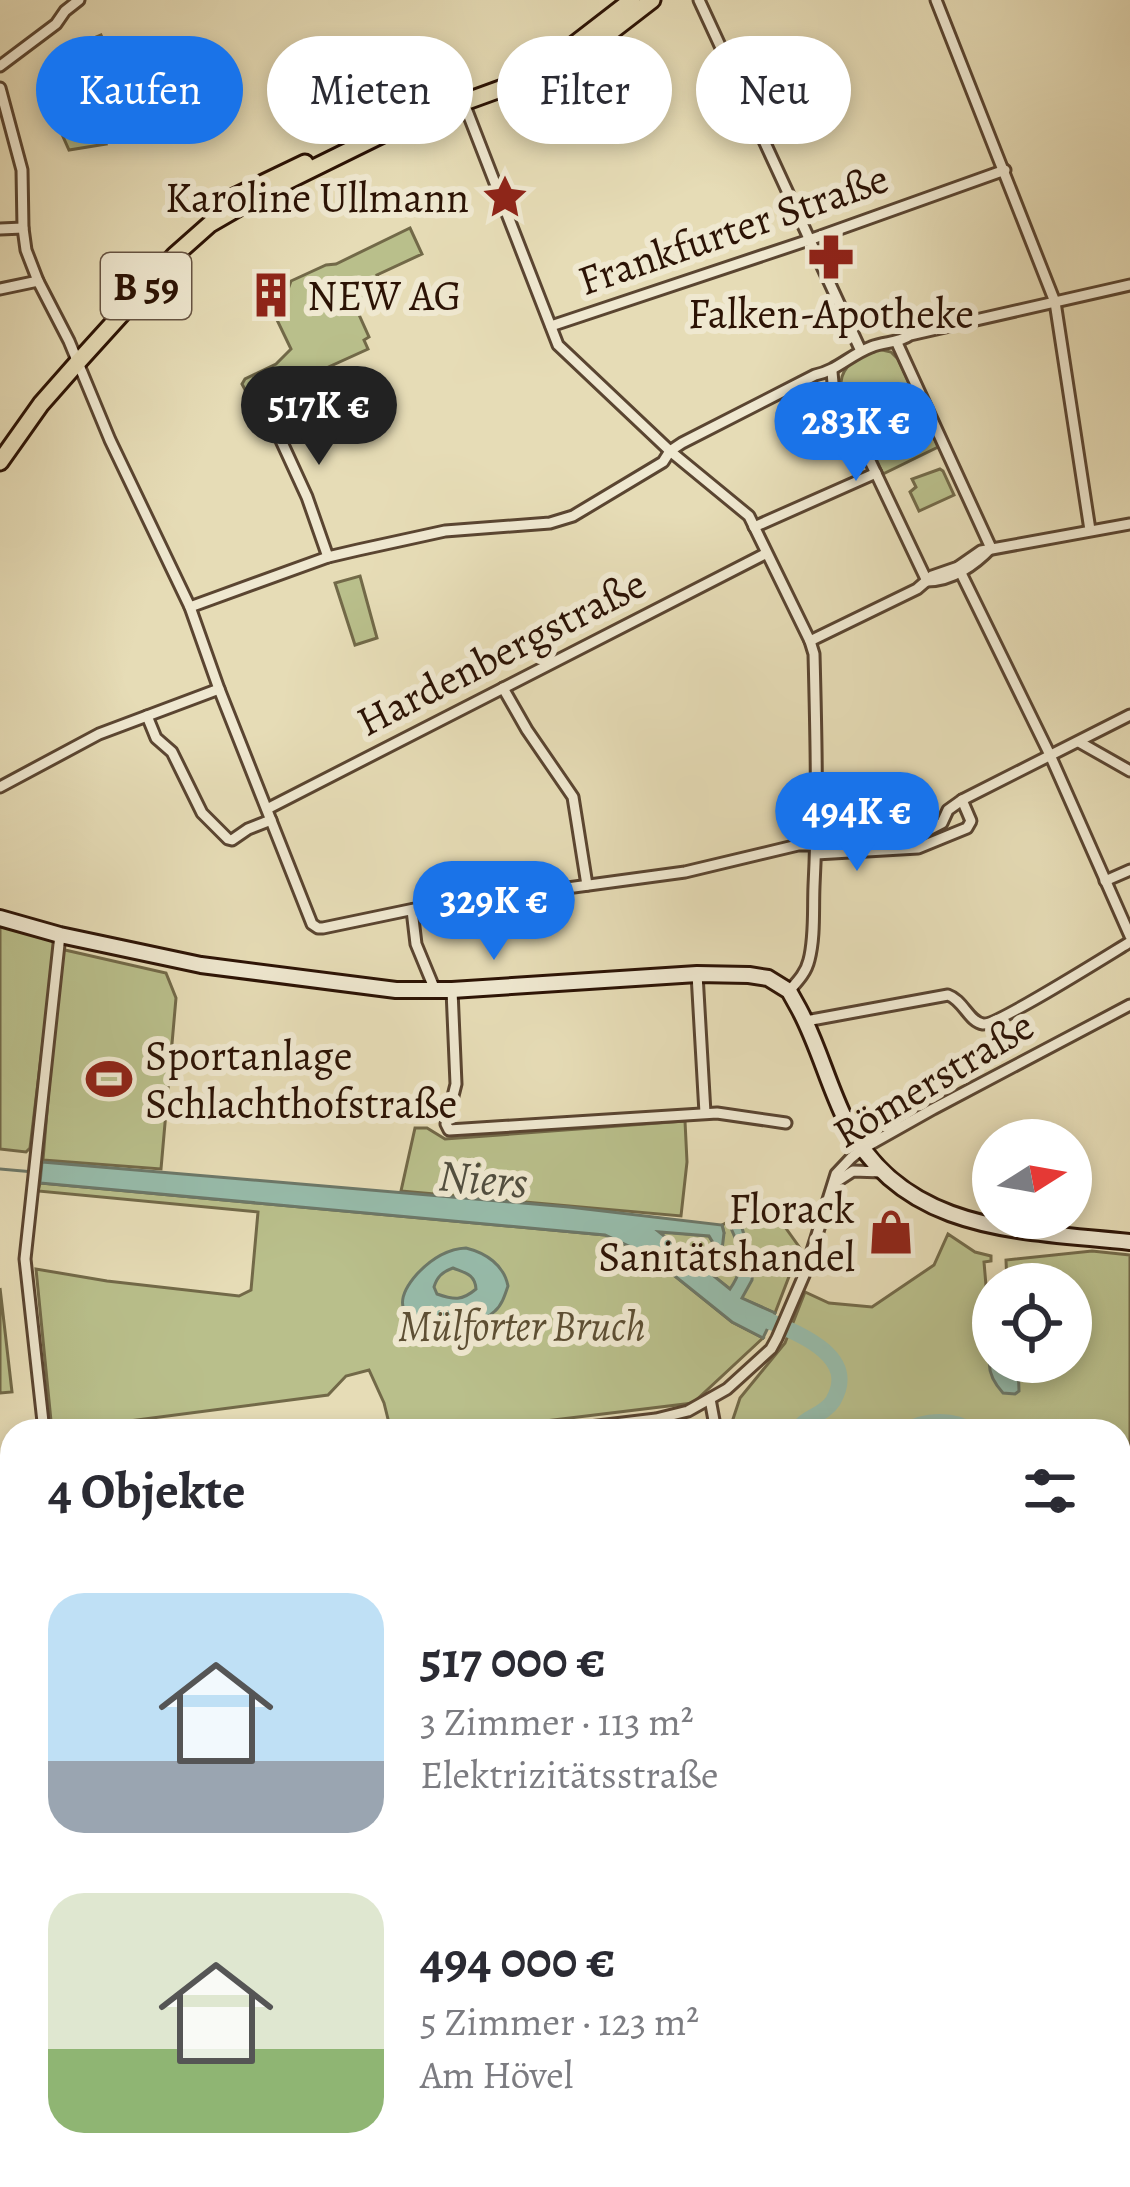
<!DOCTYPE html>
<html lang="de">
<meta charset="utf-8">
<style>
:root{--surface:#fff;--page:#f7f7f7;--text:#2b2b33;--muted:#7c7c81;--accent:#1a73e8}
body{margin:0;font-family:Alegreya,serif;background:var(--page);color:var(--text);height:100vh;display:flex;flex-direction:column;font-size:45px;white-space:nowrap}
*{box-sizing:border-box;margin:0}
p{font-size:39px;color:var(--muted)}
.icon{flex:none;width:66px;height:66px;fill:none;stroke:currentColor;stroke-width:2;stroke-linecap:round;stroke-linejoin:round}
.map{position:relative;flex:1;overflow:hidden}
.details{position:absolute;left:0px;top:1419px;width:1131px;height:768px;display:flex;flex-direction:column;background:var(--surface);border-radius:36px 36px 0 0;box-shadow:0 6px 18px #0003}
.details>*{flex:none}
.guide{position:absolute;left:36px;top:36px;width:1059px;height:108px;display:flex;gap:24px}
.needle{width:78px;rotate:79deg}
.buttons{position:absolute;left:972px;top:1119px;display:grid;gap:24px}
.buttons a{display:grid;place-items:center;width:120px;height:120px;border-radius:50%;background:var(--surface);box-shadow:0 6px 18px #0003;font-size:60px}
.price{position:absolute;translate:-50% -102px;padding:0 27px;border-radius:42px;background:var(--accent);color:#fff;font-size:39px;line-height:78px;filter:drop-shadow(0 3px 6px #0008)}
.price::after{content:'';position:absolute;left:50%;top:72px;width:36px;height:27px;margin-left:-18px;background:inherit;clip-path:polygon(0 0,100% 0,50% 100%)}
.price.on{background:#222;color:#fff}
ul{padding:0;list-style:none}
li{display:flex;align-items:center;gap:36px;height:300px;padding:0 48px}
li span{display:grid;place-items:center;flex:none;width:336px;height:240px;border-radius:36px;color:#555}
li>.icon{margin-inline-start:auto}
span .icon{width:144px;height:144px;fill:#fffc;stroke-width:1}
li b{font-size:51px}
h2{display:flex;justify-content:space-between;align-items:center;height:144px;padding:0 48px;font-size:51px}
.tag{padding:0 42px;border-radius:54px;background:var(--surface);box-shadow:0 6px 18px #0003;font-size:42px;line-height:108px}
.tag.on{background:var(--accent);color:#fff}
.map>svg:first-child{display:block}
</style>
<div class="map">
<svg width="1130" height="2187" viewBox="0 0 1130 2187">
<rect width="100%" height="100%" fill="#e6dcb6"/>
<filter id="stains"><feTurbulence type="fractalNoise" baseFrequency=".00167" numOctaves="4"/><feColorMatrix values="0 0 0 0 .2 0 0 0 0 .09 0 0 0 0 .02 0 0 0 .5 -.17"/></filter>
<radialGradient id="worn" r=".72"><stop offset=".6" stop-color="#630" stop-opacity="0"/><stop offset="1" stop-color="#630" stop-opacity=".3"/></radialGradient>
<g fill="#b9bf8b" stroke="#726948" stroke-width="3">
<polygon points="101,35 116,68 101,75 82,43"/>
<polygon points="85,99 93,111 106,144 69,150 53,114"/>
<polygon points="410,228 422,254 377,275 385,295 356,308 369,337 364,340 368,349 302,379 298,371 248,395 242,384 245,379 276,364 291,349 277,320 291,281 326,265 336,264"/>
<path d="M 878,349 L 891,352 L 898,359 L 938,447 L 883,474 L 841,382 C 843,362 862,357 878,349 Z"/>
<polygon points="940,469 943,471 954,495 919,511 910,492 916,487 912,479"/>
<polygon points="360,576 377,638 355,645 335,583"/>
<polygon points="0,921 56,934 30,1148 26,1152 0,1149"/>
<polygon points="65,950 166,973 176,998 161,1169 43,1160 60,953"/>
<polygon points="685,1121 687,1162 681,1216 401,1191 415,1128 427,1128 445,1139"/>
<polygon points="40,1183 605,1235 650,1256 732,1322 763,1338 693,1403 462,1431 391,1431 384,1403 369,1370 346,1376 328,1395 52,1431 36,1269 107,1281 239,1296 251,1290 258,1212 38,1191"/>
<polygon points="767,1202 800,1248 775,1313 741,1298 657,1231 709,1236 715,1246 724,1233 722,1225"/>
<polygon points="948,1234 975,1252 991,1256 991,1261 984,1262 989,1321 993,1322 993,1362 1071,1362 1071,1284 1007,1284 1006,1260 1092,1251 1130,1255 1130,1991 1119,1991 1119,1431 729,1431 740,1398 785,1343 805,1292 829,1303 872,1307 934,1265"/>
<polygon points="0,1288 12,1392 0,1393"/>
</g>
<g fill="#97bcab" stroke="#6c7869" stroke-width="3" fill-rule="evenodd">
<path d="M 42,1162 L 569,1207 L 722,1225 L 724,1233 L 722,1250 L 715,1246 L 709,1236 L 659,1232 L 730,1289 C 747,1264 742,1253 730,1226 L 740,1221 L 753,1266 L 752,1280 L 742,1298 L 775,1313 L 763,1338 L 732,1322 L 650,1256 L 605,1235 L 40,1183 Z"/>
<path d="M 466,1248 C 486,1253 504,1265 508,1286 C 505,1295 502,1305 495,1311 C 468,1338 365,1333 417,1274 C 431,1259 446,1249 466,1248 ZM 453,1268 C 465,1273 475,1274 476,1289 C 462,1301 454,1300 437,1294 L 434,1287 C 437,1277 442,1272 453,1268 Z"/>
<path d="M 991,1355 L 993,1355 L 993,1362 L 1018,1362 L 1019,1391 L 1015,1394 L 1003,1393 C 993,1382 986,1369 991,1355 Z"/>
</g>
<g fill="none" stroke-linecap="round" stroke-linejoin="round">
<g stroke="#6c7869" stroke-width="3">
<polyline points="0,1169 34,1172"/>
<polyline points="1119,1902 1130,1914"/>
</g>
<g stroke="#97bcab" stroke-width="16">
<path d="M 753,1314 C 785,1329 862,1351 833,1401 C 824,1415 805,1417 796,1431"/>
<path d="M 905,1431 C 924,1420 954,1418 971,1431"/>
<polyline points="1119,1497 1130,1496"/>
<polyline points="1119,1638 1130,1619"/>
<polyline points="1119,1776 1130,1781"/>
</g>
<g stroke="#5a4531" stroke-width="15">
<g id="street">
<polyline points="699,0 861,351"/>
<polyline points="936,0 1055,302 1090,530"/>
<polyline points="0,66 56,24 65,11 79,0"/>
<polyline points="0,88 22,170 23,228 26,250 38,281 69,341 110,440 190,607 219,689 312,924 318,928 323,928 419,908 685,872 798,845 816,845"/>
<path d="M 460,93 L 558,345 L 670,451 L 749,516 L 810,641 L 814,654 C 816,731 818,809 814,886 C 813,910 815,937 809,960 C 806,973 797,982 789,991"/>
<polyline points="0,229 23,228"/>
<polyline points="0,289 38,281"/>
<polyline points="551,326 809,240 1005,170"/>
<path d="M 897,343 L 991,548 C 975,565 952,581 927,581"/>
<polyline points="832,372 833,383 927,581"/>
<polyline points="262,399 307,497 328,557"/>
<polyline points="754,527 876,473"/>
<polyline points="958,567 1050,755 1130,936"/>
<path d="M 190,607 L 328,557 L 358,550 L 445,531 L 550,523 L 573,516 L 663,462 L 670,451 L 682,443 L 815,375 C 836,371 850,355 871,347 C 885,341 897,344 910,335 L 1130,285"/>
<polyline points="810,641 917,589 932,576 958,567 981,551 1130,524"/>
<polyline points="503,688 527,730 573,797 587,885"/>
<polyline points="147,716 156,738 172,752 202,813 228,839 232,840 248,829 271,820"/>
<polyline points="1079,742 1130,771"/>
<polyline points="0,787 99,734 219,689"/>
<polyline points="267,809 765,554"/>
<polyline points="892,849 942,823 948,810 962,800 1130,715"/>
<polyline points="816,854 918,848 967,828 971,821 962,800"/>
<polyline points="1105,881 1130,870"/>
<polyline points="412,910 416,944 435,990"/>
<polyline points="697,974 705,1113"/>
<polyline points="452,990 456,1084 446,1124 449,1130 717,1113 786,1123"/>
<path d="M 806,1021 L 948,995 C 963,1000 969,1022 983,1024 C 996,1026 1110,954 1130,942"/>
<polyline points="836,1182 853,1171 882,1172"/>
<polyline points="710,1399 716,1431"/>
<polyline points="44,1431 25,1259 60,935"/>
<polyline points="556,1431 656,1419 688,1411 727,1389 771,1349 777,1338 805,1273 836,1174 851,1158 862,1149 933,1109 1130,1005"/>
<polyline points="0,1500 12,1499"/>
<polyline points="0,1601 12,1601"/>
<polyline points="0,1966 12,1968"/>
<polyline points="349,2175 367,2187"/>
<polyline points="1021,2175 1039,2187"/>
</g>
</g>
<g stroke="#2c1305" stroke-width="20">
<path id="secondary" d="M 0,918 L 60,935 L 201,965 L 396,990 L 452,990 L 697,974 L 749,975 L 768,978 L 789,991 L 799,1009 C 818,1044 828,1085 846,1121 C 903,1234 1021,1230 1130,1242"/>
</g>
<g stroke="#2c1305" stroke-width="21">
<g id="primary">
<polyline points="537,66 566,51 632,0"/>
<polyline points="230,199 305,163"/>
<polyline points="0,462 41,404 78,362 175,255 210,224 265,192 401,125 569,64 652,0"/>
</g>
</g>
<use href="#street" stroke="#efe8d0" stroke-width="9"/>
<use href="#secondary" stroke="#efe8d0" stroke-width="14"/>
<use href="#primary" stroke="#e6dcb6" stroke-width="15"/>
</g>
<defs>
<g id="sight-bare" transform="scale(3.6)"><path d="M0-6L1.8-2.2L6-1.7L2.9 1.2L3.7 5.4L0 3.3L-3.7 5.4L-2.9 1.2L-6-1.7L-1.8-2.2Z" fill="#8f2418" stroke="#efe8d0" stroke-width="2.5" paint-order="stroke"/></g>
<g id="pharmacy-bare" transform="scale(3.6)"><path d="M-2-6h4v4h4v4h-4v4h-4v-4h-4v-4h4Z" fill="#8f2418" stroke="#efe8d0" stroke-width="2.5" paint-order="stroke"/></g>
<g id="building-bare" transform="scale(3.6)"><path d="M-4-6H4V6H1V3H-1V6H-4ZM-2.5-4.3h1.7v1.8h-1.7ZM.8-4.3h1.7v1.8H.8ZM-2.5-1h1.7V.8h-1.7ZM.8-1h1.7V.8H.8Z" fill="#8f2418" stroke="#efe8d0" stroke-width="2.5" paint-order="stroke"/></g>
<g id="stadium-bare" transform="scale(3.6)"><path d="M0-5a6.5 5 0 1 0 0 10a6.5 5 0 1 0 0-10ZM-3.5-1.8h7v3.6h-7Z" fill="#8f2418" stroke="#efe8d0" stroke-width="2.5" paint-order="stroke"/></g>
<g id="shop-bare" transform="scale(3.6)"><path d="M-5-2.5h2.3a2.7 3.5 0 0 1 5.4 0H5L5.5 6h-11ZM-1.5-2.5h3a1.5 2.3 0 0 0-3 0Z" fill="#8f2418" stroke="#efe8d0" stroke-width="2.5" paint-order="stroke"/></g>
</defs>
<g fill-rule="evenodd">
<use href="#sight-bare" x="505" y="197"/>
<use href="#pharmacy-bare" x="831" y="257"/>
<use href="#building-bare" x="271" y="295"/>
<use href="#stadium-bare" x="109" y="1079"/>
<use href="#shop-bare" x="891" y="1232"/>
</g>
<g text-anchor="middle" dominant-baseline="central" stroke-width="12" stroke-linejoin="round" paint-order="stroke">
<rect fill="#efe8d0" stroke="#665342" stroke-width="3" x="101" y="253" width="90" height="66" rx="9"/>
<g font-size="39" font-weight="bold" fill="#2c1305">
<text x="146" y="286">B 59</text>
</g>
<g font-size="42" fill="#2c1305" stroke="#efe8d0" text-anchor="end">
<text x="469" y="197">Karoline Ullmann</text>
<text x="307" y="295" text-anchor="start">NEW AG</text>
<text x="831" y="313" text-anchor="middle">Falken-Apotheke</text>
<text x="145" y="1055" text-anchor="start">Sportanlage<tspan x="145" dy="48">Schlachthofstraße</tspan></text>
<text x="855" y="1208">Florack<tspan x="855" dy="48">Sanitätshandel</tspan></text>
</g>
<g font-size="42" fill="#2c1305" stroke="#efe8d0">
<text transform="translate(733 229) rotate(-19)">Frankfurter Straße</text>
<text transform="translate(501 652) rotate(-27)">Hardenbergstraße</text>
<text transform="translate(933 1079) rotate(-31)">Römerstraße</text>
</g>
<g font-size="42" font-style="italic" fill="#5d4f34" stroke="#efe8d0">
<text x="522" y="1325">Mülforter Bruch</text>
</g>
<g font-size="45" font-style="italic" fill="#514e3f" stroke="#efe8d0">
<text transform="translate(483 1179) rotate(5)">Niers</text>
</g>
</g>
<rect width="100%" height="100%" filter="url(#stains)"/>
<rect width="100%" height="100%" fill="url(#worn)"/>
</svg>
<div class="buttons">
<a><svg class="needle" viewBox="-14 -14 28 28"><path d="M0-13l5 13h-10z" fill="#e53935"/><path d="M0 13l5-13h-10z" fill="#7c7c81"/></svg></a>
<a><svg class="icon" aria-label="locate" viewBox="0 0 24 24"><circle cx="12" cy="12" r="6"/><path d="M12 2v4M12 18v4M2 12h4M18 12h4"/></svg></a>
</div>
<b class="price on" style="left:319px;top:468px">517K €</b>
<b class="price" style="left:856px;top:484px">283K €</b>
<b class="price" style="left:857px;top:874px">494K €</b>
<b class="price" style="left:494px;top:963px">329K €</b>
<div class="guide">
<a class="tag on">Kaufen</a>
<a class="tag">Mieten</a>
<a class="tag">Filter</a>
<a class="tag">Neu</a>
</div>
<section class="details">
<h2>4 Objekte<svg class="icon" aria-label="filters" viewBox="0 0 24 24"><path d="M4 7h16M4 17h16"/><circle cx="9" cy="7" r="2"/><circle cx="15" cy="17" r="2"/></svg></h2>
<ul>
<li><span style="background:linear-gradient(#bfe0f5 70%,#9aa5b1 0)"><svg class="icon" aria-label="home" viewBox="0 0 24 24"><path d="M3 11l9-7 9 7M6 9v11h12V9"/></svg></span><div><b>517 000 €</b><p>3 Zimmer · 113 m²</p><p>Elektrizitätsstraße</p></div></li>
<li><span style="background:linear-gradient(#dfe7d0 65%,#8fb573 0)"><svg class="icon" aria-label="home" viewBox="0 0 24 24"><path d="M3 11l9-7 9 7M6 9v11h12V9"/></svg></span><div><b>494 000 €</b><p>5 Zimmer · 123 m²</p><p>Am Hövel</p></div></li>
</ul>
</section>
</div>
